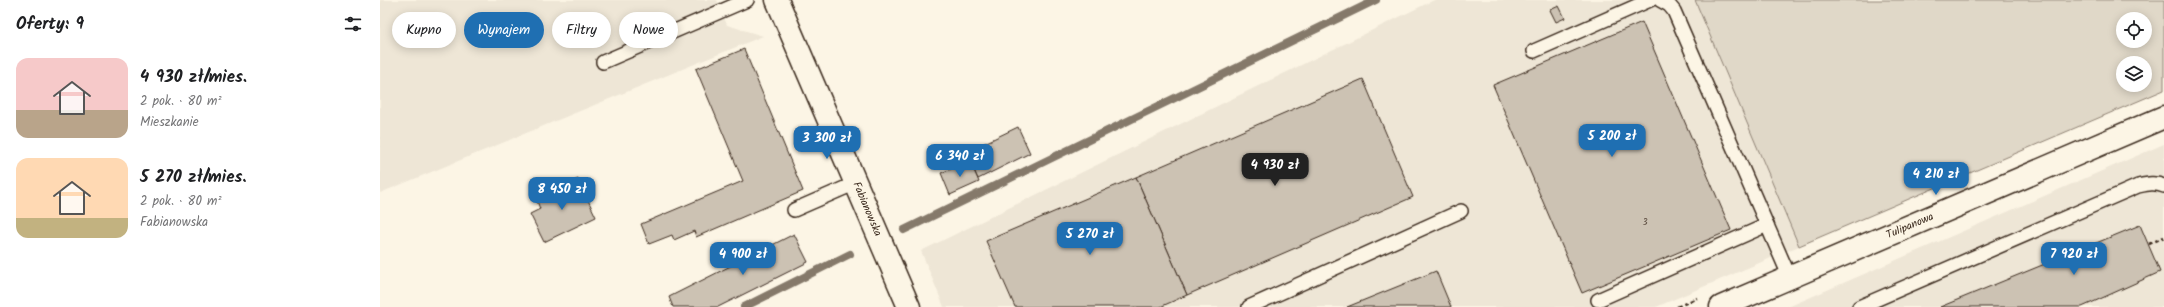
<!DOCTYPE html>
<html lang="pl">
<meta charset="utf-8">
<style>
:root{--surface:#fff;--page:#f6f6f6;--text:#202124;--muted:#757577;--accent:#1f6fb2}
body{margin:0;font-family:Kalam,sans-serif;background:var(--page);color:var(--text);height:100vh;display:flex;flex-direction:column;font-size:15px;white-space:nowrap}
*{box-sizing:border-box;margin:0}
p{font-size:13px;color:var(--muted)}
.icon{flex:none;width:22px;height:22px;fill:none;stroke:currentColor;stroke-width:2;stroke-linecap:round;stroke-linejoin:round}
.map{position:relative;flex:1;overflow:hidden}
.panel{display:flex;flex-direction:column;background:var(--surface);width:380px}
.panel>*{flex:none}
.top-card{position:absolute;left:12px;top:12px;width:380px;height:36px;display:flex;gap:8px}
.controls{position:absolute;left:1736px;top:12px;display:grid;gap:8px}
.controls a{display:grid;place-items:center;width:36px;height:36px;border-radius:50%;background:var(--surface);box-shadow:0 2px 10px #0003;font-size:20px}
.price{position:absolute;translate:-50% -34px;padding:0 9px;border-radius:8px;background:var(--accent);color:#fff;font-size:13px;line-height:26px;filter:drop-shadow(0 1px 2px #0008)}
.price::after{content:'';position:absolute;left:50%;top:24px;width:12px;height:9px;margin-left:-6px;background:inherit;clip-path:polygon(0 0,100% 0,50% 100%)}
.price.on{background:#222;color:#fff}
ul{padding:0;list-style:none}
li{display:flex;align-items:center;gap:12px;height:100px;padding:0 16px}
li span{display:grid;place-items:center;flex:none;width:112px;height:80px;border-radius:12px;color:#555}
li>.icon{margin-inline-start:auto}
span .icon{width:48px;height:48px;fill:#fffc;stroke-width:1}
li b{font-size:17px}
h2{display:flex;justify-content:space-between;align-items:center;height:48px;padding:0 16px;font-size:17px}
.tag{padding:0 14px;border-radius:18px;background:var(--surface);box-shadow:0 2px 10px #0003;font-size:14px;line-height:36px}
.tag.on{background:var(--accent);color:#fff}
main{display:flex;flex:1;min-height:0}
.map>svg:first-child{display:block}
</style>
<main>
<section class="panel">
<h2>Oferty: 9<svg class="icon" aria-label="filters" viewBox="0 0 24 24"><path d="M4 7h16M4 17h16"/><circle cx="9" cy="7" r="2"/><circle cx="15" cy="17" r="2"/></svg></h2>
<ul>
<li><span style="background:linear-gradient(#f6c9c9 65%,#b9a48a 0)"><svg class="icon" aria-label="home" viewBox="0 0 24 24"><path d="M3 11l9-7 9 7M6 9v11h12V9"/></svg></span><div><b>4 930 zł/mies.</b><p>2 pok. · 80 m²</p><p>Mieszkanie</p></div></li>
<li><span style="background:linear-gradient(#ffd9b3 75%,#c2b280 0)"><svg class="icon" aria-label="home" viewBox="0 0 24 24"><path d="M3 11l9-7 9 7M6 9v11h12V9"/></svg></span><div><b>5 270 zł/mies.</b><p>2 pok. · 80 m²</p><p>Fabianowska</p></div></li>
</ul>
</section>
<div class="map">
<svg width="1784" height="307" viewBox="0 0 1784 307">
<rect width="100%" height="100%" fill="#fcf5e5"/>
<filter id="ink" filterUnits="userSpaceOnUse"><feTurbulence type="fractalNoise" baseFrequency=".025" numOctaves="2"/><feDisplacementMap in="SourceGraphic" scale="8" xChannelSelector="R" yChannelSelector="G"/><feConvolveMatrix kernelMatrix="1 2 1 2 8 2 1 2 1" color-interpolation-filters="sRGB"/></filter>
<g filter="url(#ink)">
<g fill="#eee6d6">
<polygon points="0,0 337,0 347,25 383,36 0,193"/>
<polygon points="1054,0 1315,0 1419,246 1276,307 564,307 541,251"/>
<polygon points="1784,144 1784,307 1408,307"/>
</g>
<path fill="#e0d8c8" stroke="#8e8173" fill-rule="evenodd" d="M 1315,0 L 1784,0 L 1784,90 L 1419,246 ZM 1743,19 L 1765,19 L 1765,41 L 1743,41 ZM 1743,63 L 1765,63 L 1765,85 L 1743,85 Z"/>
<g fill="none" stroke-linecap="round" stroke-linejoin="round">
<g stroke="#85796b" stroke-width="8">
<polyline points="524,230 996,0"/>
<polyline points="364,307 470,254"/>
</g>
</g>
<g fill="#ccc2b3" stroke="#3b2a1e">
<polygon points="1179,6 1185,18 1176,22 1170,10"/>
<polygon points="1262,22 1351,230 1202,293 1113,85"/>
<polygon points="364,49 423,191 316,237 314,231 294,240 292,235 269,244 261,224 363,181 316,69"/>
<polygon points="983,79 1033,197 807,295 756,177"/>
<polygon points="638,127 650,153 598,179 586,152"/>
<polygon points="590,161 599,182 570,195 561,173"/>
<polygon points="756,177 807,295 780,307 635,307 606,241"/>
<polygon points="198,179 216,217 164,242 150,214 160,209 156,198"/>
<polygon points="1760,225 1780,272 1702,307 1560,307"/>
<polygon points="414,234 428,262 338,307 293,307 289,297"/>
<polygon points="1056,271 1071,307 967,307"/>
</g>
<g fill="none" stroke-linecap="round" stroke-linejoin="round">
<g stroke="#3b2a1e" stroke-width="16">
<g id="lane">
<polyline points="1280,0 1289,5 1294,11 1410,278"/>
<polyline points="1154,51 1270,0"/>
<polyline points="223,62 367,0"/>
<polyline points="414,210 476,183"/>
<polyline points="1218,300 1387,225"/>
<polyline points="869,307 1081,211"/>
<path d="M 1479,307 L 1758,186 C 1767,184 1775,182 1784,186"/>
</g>
</g>
<g stroke="#3b2a1e" stroke-width="25">
<g id="street">
<polyline points="397,0 529,307"/>
<polyline points="1341,307 1784,117"/>
</g>
</g>
<g stroke="#3b2a1e" stroke-width="2.5" stroke-dasharray="4 3" stroke-linecap="butt">
<polyline points="1769,244 1784,237"/>
<polyline points="1297,307 1317,298"/>
</g>
<use href="#lane" stroke="#fcf5e5" stroke-width="13"/>
<use href="#street" stroke="#fcf5e5" stroke-width="22"/>
</g>
</g>
<g text-anchor="middle" dominant-baseline="central" stroke-width="3.5" stroke-linejoin="round" paint-order="stroke">
<g font-size="9" fill="#5f5043">
<text x="1265" y="222">3</text>
</g>
<g font-size="11" fill="#3b2a1e" stroke="#fcf5e5">
<text transform="translate(487 209) rotate(67)">Fabianowska</text>
<text transform="translate(1530 226) rotate(-23)">Tulipanowa</text>
</g>
</g>
</svg>
<div class="controls">
<a><svg class="icon" aria-label="locate" viewBox="0 0 24 24"><circle cx="12" cy="12" r="6"/><path d="M12 2v4M12 18v4M2 12h4M18 12h4"/></svg></a>
<a><svg class="icon" aria-label="layers" viewBox="0 0 24 24"><path d="M12 4l9 5-9 5-9-5zM3 14l9 5 9-5"/></svg></a>
</div>
<b class="price" style="left:1232px;top:158px">5 200 zł</b>
<b class="price" style="left:447px;top:160px">3 300 zł</b>
<b class="price" style="left:580px;top:178px">6 340 zł</b>
<b class="price on" style="left:895px;top:187px">4 930 zł</b>
<b class="price" style="left:1556px;top:196px">4 210 zł</b>
<b class="price" style="left:182px;top:211px">8 450 zł</b>
<b class="price" style="left:710px;top:256px">5 270 zł</b>
<b class="price" style="left:363px;top:276px">4 900 zł</b>
<b class="price" style="left:1694px;top:276px">7 920 zł</b>
<div class="top-card">
<a class="tag">Kupno</a>
<a class="tag on">Wynajem</a>
<a class="tag">Filtry</a>
<a class="tag">Nowe</a>
</div>
</div>
</main>
